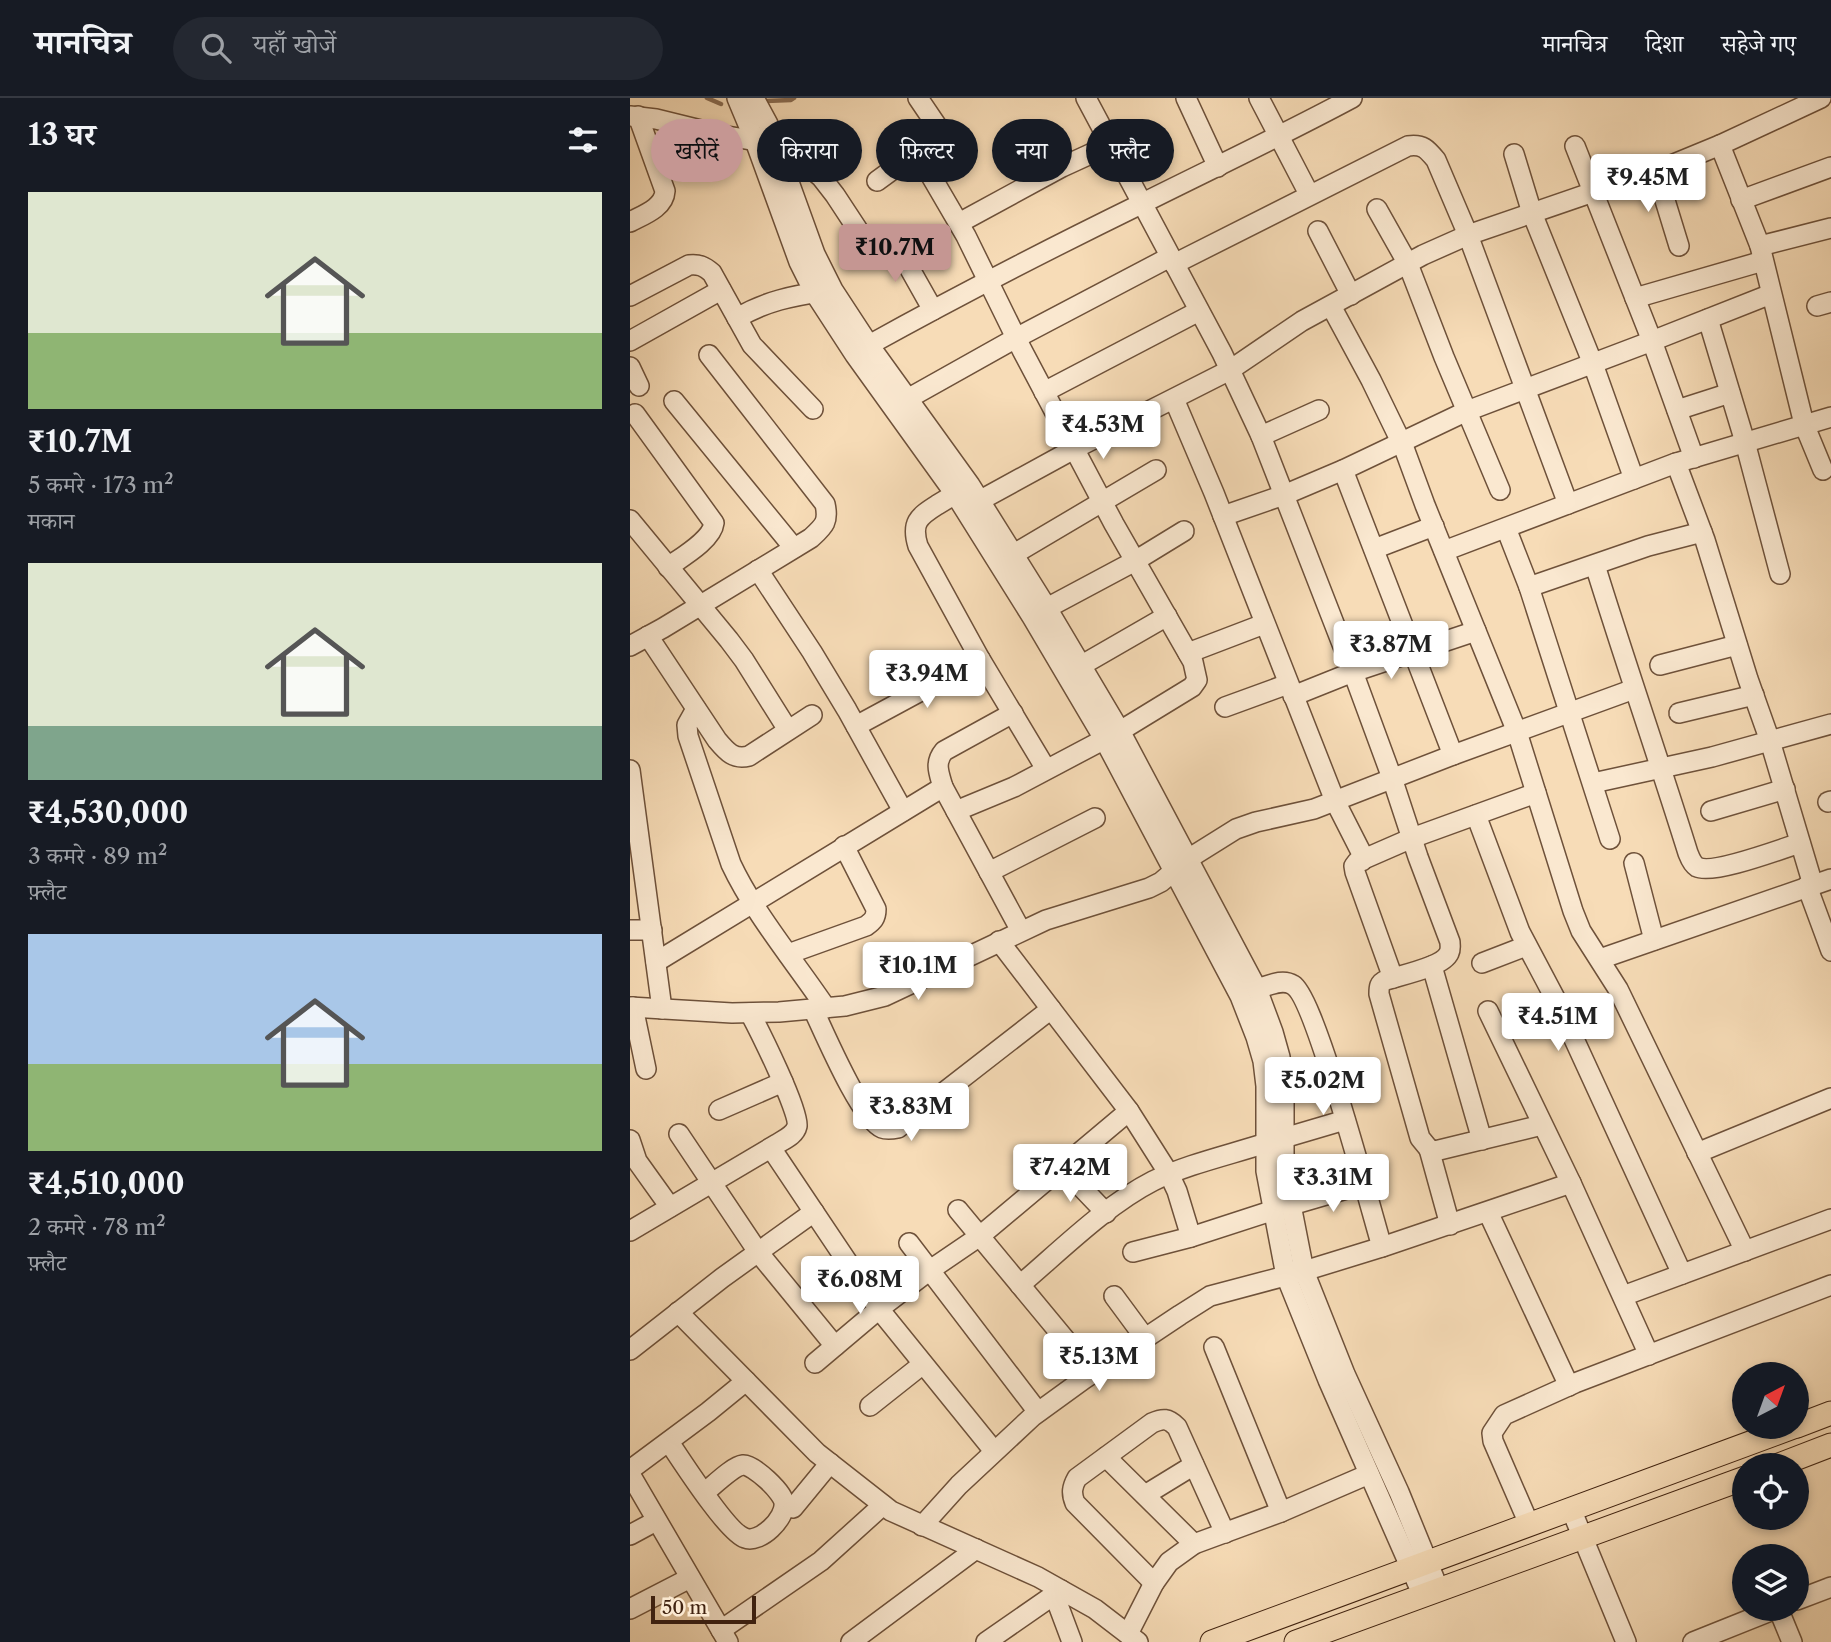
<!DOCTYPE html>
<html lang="hi">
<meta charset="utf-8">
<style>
:root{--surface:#171b24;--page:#242831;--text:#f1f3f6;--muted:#9ea1a6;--line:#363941;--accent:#c59692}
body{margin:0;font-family:"Libre Caslon Text","Noto Serif Devanagari",serif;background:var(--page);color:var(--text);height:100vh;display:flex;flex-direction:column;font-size:26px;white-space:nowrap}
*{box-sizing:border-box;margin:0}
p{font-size:23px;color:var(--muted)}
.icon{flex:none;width:38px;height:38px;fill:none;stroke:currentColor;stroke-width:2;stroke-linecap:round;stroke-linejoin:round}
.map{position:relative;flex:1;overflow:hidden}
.sheet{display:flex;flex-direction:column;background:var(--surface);width:630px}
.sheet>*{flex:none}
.hud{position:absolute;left:21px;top:21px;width:665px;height:63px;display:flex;gap:14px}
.needle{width:46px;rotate:41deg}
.tools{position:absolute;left:1102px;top:1264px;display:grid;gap:14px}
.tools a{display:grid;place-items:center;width:77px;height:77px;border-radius:50%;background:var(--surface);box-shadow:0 4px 10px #0003;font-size:35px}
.scale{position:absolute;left:21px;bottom:18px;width:105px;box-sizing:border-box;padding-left:7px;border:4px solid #412310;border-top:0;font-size:19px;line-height:24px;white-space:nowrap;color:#412310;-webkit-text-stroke:5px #fae8d0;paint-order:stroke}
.price{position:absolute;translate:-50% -60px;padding:0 16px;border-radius:7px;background:#fff;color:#222;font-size:23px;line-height:46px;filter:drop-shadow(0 2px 4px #0008)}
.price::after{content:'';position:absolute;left:50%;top:42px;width:21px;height:16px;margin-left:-10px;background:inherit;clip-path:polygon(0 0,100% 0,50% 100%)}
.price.on{background:var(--accent);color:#111}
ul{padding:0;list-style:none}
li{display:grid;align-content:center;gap:14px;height:371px;padding:0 28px}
li span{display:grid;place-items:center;height:217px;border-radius:0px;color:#555}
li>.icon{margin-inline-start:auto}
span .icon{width:126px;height:126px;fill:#fffc;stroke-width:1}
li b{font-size:30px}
h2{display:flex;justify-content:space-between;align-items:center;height:84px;padding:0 28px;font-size:30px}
.pill{padding:0 24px;border-radius:32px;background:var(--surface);box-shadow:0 4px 10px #0003;font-size:24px;line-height:63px}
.pill.on{background:var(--accent);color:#111}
header{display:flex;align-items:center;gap:42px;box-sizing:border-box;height:98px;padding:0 35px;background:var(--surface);border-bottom:2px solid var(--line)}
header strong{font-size:33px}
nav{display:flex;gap:38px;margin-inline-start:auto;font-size:24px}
.search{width:490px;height:63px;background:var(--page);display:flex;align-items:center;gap:18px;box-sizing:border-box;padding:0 24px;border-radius:38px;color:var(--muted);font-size:26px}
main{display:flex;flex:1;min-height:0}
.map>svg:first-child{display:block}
</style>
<header>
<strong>मानचित्र</strong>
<div class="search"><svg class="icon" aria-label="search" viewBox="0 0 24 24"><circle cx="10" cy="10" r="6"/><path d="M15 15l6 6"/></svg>यहाँ खोजें</div>
<nav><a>मानचित्र</a><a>दिशा</a><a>सहेजे गए</a></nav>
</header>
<main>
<section class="sheet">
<h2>13 घर<svg class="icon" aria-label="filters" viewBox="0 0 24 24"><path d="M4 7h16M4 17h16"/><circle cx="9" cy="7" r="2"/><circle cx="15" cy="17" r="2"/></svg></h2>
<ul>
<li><span style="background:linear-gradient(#dfe7d0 65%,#8fb573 0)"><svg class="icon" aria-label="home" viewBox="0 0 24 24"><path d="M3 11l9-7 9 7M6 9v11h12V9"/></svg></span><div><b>₹10.7M</b><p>5 कमरे · 173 m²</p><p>मकान</p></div></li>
<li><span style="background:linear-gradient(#dfe7d0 75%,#7fa58c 0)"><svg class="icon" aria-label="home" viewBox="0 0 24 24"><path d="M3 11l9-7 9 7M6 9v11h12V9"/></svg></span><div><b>₹4,530,000</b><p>3 कमरे · 89 m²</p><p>फ़्लैट</p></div></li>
<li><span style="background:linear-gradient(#a9c7e8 60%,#8fb573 0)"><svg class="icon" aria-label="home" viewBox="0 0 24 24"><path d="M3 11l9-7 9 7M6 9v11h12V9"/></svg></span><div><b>₹4,510,000</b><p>2 कमरे · 78 m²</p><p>फ़्लैट</p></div></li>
</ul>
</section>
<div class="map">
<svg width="1201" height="1544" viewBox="0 0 1201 1544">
<rect width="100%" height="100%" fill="#f7dcb7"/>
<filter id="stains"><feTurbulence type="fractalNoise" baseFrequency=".00286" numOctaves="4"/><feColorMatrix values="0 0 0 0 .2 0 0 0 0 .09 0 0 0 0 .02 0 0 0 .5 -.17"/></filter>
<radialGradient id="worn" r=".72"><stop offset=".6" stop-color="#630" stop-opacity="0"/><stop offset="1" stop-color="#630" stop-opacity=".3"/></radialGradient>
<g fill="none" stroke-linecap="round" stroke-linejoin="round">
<g stroke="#896c52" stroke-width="4.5">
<polyline points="77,0 91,6"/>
<polyline points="136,3 161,2 164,0"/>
</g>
<g stroke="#6e513a" stroke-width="22">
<g id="minor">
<polyline points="107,0 125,43 169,164 184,194 225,257 325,396 402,519 474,641 610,898 626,939 633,963 636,988 636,1073 656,1178 698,1282 793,1498"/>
<polyline points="124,0 138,26 185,156 203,192 239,247 340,387 417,510 490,633 627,891 643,934 650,959 654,987 654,1071 674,1173 715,1276 769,1394 809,1492"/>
<path d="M 456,0 L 592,255 L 631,338 L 723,574 L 762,680 L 788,759 L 820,844 C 820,848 821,851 819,855 C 813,869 771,877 756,882 C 749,885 749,889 749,896 L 790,1040 L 799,1051 L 805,1053 L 912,1027"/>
<polyline points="556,0 588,69"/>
<polyline points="629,0 679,96"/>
<polyline points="0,18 26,21 91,37 145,46 178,68 191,79 205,97 230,135"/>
<polyline points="1090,47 1130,148 1174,326 1193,372"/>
<polyline points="945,48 1022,243 1064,360"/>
<polyline points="287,54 336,138 392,252 484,426 563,564 567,582 562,589 490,633 384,689 326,713"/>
<polyline points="884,56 902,115 963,266 1004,381"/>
<polyline points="1026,73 1049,148"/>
<path d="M 247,83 L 303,42 C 307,37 310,34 307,28 L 288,0"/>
<polyline points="1111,102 1201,69"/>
<polyline points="747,111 778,166 814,259 870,392"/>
<path d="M 0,124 C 13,117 34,110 35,93 L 8,18"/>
<polyline points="329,125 432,69 480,47"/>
<polyline points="688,133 721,197"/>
<polyline points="263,141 303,212"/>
<polyline points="1130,148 1201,130"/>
<path d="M 544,166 L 778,48 C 793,46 797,51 806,62 L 838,137 L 938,406"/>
<path d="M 0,198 L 59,167 C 69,166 74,168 82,175 L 122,247 L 183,311"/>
<polyline points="1005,200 1133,163"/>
<polyline points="701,208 741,282 774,350 795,407 887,634 943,813 951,833 988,891 1115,1153"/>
<polyline points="1187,208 1201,204"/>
<path d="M 107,220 C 136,203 162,198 195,193"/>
<polyline points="1078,221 1115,344 1150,476"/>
<polyline points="0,243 91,192"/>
<path d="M 239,247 C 329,197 421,150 513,105 C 583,70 653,37 722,0"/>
<polyline points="0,269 9,288"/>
<polyline points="414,294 569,213"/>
<polyline points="279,300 386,240 540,159"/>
<polyline points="544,301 584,395 705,703 734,760 732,763"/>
<polyline points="44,303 164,450"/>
<polyline points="1047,312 1100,295"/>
<path d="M 5,316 L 84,425 C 82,442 52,459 38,469"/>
<polyline points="631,338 689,312"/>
<polyline points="1046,365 1075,442 1118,581 1140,643 1183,787"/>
<polyline points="713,372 823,657"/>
<path d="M 337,389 C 327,395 317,401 307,407 C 288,419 281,425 288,448 L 350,561 L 416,671"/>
<polyline points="349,403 444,351 600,272 672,223 793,157 838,137 1039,68 1090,47 1191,0"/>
<polyline points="593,418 654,397 713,372 837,313 1022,243 1141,196"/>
<polyline points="0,422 99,542 114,562 158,632"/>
<polyline points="876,430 899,489 980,741"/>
<polyline points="744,451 804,428"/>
<polyline points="814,453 1046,365 1201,319"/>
<polyline points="384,456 526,372"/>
<path d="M 965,467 C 995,564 1028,659 1058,755 C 1060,760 1062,766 1067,769 C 1083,777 1151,751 1170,745"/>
<polyline points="128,472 182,554 217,612 273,713"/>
<polyline points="899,489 1018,448 1072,434"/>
<polyline points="417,510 505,463 554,433"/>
<path d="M 18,538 L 87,642 C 97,654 104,662 119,658 L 182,617"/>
<path d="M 0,548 L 33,530 L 181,440 C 194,428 199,424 195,406 L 79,257"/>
<polyline points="558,555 634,526"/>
<polyline points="452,567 537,518"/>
<polyline points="1030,567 1107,547"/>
<polyline points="663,598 723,574 846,533"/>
<polyline points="595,609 658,586"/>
<path d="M 66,611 L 57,627 L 58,638 L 101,766 C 124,815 165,864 196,910"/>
<path d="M 383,615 L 314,653 C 304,665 309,675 313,689 L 391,833"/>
<polyline points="1049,615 1124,597"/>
<polyline points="226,628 350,561"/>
<polyline points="0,672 32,911"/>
<polyline points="963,685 1082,659 1201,626"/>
<polyline points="1198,704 1201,703"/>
<polyline points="1081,713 1155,691"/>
<polyline points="846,717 890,834 927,904 1052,1176"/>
<polyline points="1004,765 1024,842"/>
<polyline points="359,774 465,720"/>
<polyline points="1177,788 1201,853"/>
<polyline points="0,832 22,832"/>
<polyline points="369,843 499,1013 539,1076 547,1093 561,1139"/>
<path d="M 158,856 L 236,828 C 243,823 246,820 246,811 L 214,748"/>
<polyline points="970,861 1201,781"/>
<polyline points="26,864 313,689"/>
<polyline points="852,865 896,848"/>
<polyline points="802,868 852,1042"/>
<polyline points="763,880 725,774 724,768 727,764 782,740 906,695"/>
<path d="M 627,891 C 638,888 652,880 663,887 C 685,900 741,1112 752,1149"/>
<polyline points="0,909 102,915 149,914 215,908 255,898 416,822 519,790 531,784 558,761 606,731 626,724 684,711 823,657 1004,591"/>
<polyline points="3,909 16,971"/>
<path d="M 183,911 C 194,934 231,1022 252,1030 C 257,1032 263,1031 268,1030 L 421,911"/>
<polyline points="858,913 941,1085 1019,1257"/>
<polyline points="89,1012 153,984"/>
<polyline points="49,1036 128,1154 205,1248"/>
<polyline points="654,1040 715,1022"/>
<polyline points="0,1042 7,1063 40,1109"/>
<polyline points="141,1050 249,1211 364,1353"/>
<polyline points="799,1051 820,1127"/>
<polyline points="1067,1055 1201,1000"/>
<polyline points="433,1070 476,1115"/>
<polyline points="662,1107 734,1086"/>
<polyline points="328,1112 463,1275"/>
<polyline points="858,1114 939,1288"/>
<path d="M 0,1133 L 147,1046 C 155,1041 165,1037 167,1028 C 170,1014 129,932 120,915"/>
<polyline points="279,1145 408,1314"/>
<polyline points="503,1154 561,1139 644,1112"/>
<path d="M 390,1187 C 430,1153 476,1107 523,1083 C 558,1066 599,1057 636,1045"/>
<polyline points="484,1198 515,1240"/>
<polyline points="993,1198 1201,1121"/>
<polyline points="48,1214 187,1355 261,1413 408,1479 465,1511 508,1544"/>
<polyline points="584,1249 651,1414"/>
<polyline points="0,1252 92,1180 184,1114"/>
<polyline points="185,1265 249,1211 300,1172 350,1138 499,1013"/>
<polyline points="240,1308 293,1266"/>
<path d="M 39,1344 C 51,1362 98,1435 115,1440 C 130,1446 156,1420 154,1405 C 154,1395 123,1366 113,1367 C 103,1368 83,1388 74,1395"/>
<polyline points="476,1359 564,1446"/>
<polyline points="0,1372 78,1314 116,1283"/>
<polyline points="0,1376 98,1544"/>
<polyline points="515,1397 564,1367"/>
<polyline points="163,1410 200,1365"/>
<polyline points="941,1411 996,1544"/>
<polyline points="899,1426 863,1343 862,1335 874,1317 945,1285 1201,1187"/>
<polyline points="292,1428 329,1387 403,1318 454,1281 550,1217 580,1198 674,1173 752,1149 941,1085"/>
<polyline points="0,1437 26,1423"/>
<path d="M 524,1485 L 445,1405 C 441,1395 442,1389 447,1380 L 522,1325 C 533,1320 538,1320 547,1329 L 595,1435"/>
<polyline points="424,1496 442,1544"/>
<polyline points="1167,1502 1201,1489"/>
<polyline points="1148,1510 1162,1544"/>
<polyline points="0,1511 60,1480"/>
<polyline points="91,1532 191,1463 253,1407"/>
<polyline points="498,1536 524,1485 539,1464 564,1446 651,1414 739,1376"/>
<polyline points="221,1544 346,1451"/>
<polyline points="356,1544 431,1492"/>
<polyline points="1063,1544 1148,1510"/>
</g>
</g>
<g stroke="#412310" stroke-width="25">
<g id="major">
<polyline points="1167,1328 1201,1315"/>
<polyline points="1149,1367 1201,1347"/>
<polyline points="582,1544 1166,1328"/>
<polyline points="666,1544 1115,1380"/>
</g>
</g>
<use href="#minor" stroke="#fae8d0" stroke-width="19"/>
<use href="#major" stroke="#f7dcb7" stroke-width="23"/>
</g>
<rect width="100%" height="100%" filter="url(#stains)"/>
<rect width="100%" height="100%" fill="url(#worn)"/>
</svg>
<div class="tools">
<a><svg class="needle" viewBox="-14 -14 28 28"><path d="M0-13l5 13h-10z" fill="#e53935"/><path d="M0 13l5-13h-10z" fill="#9ea1a6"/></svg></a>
<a><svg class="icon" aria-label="locate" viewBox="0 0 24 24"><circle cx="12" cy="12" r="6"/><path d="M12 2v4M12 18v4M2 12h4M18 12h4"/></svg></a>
<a><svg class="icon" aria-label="layers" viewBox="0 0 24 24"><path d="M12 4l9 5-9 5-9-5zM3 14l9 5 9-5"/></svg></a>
</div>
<div class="scale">50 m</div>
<b class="price" style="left:1018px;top:116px">₹9.45M</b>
<b class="price on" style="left:265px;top:186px">₹10.7M</b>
<b class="price" style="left:473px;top:363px">₹4.53M</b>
<b class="price" style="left:761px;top:583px">₹3.87M</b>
<b class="price" style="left:297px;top:612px">₹3.94M</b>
<b class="price" style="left:288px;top:904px">₹10.1M</b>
<b class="price" style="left:928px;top:955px">₹4.51M</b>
<b class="price" style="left:693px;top:1019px">₹5.02M</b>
<b class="price" style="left:281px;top:1045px">₹3.83M</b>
<b class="price" style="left:440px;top:1106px">₹7.42M</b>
<b class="price" style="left:703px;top:1116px">₹3.31M</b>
<b class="price" style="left:230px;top:1218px">₹6.08M</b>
<b class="price" style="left:469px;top:1295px">₹5.13M</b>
<div class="hud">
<a class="pill on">खरीदें</a>
<a class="pill">किराया</a>
<a class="pill">फ़िल्टर</a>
<a class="pill">नया</a>
<a class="pill">फ़्लैट</a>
</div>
</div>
</main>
